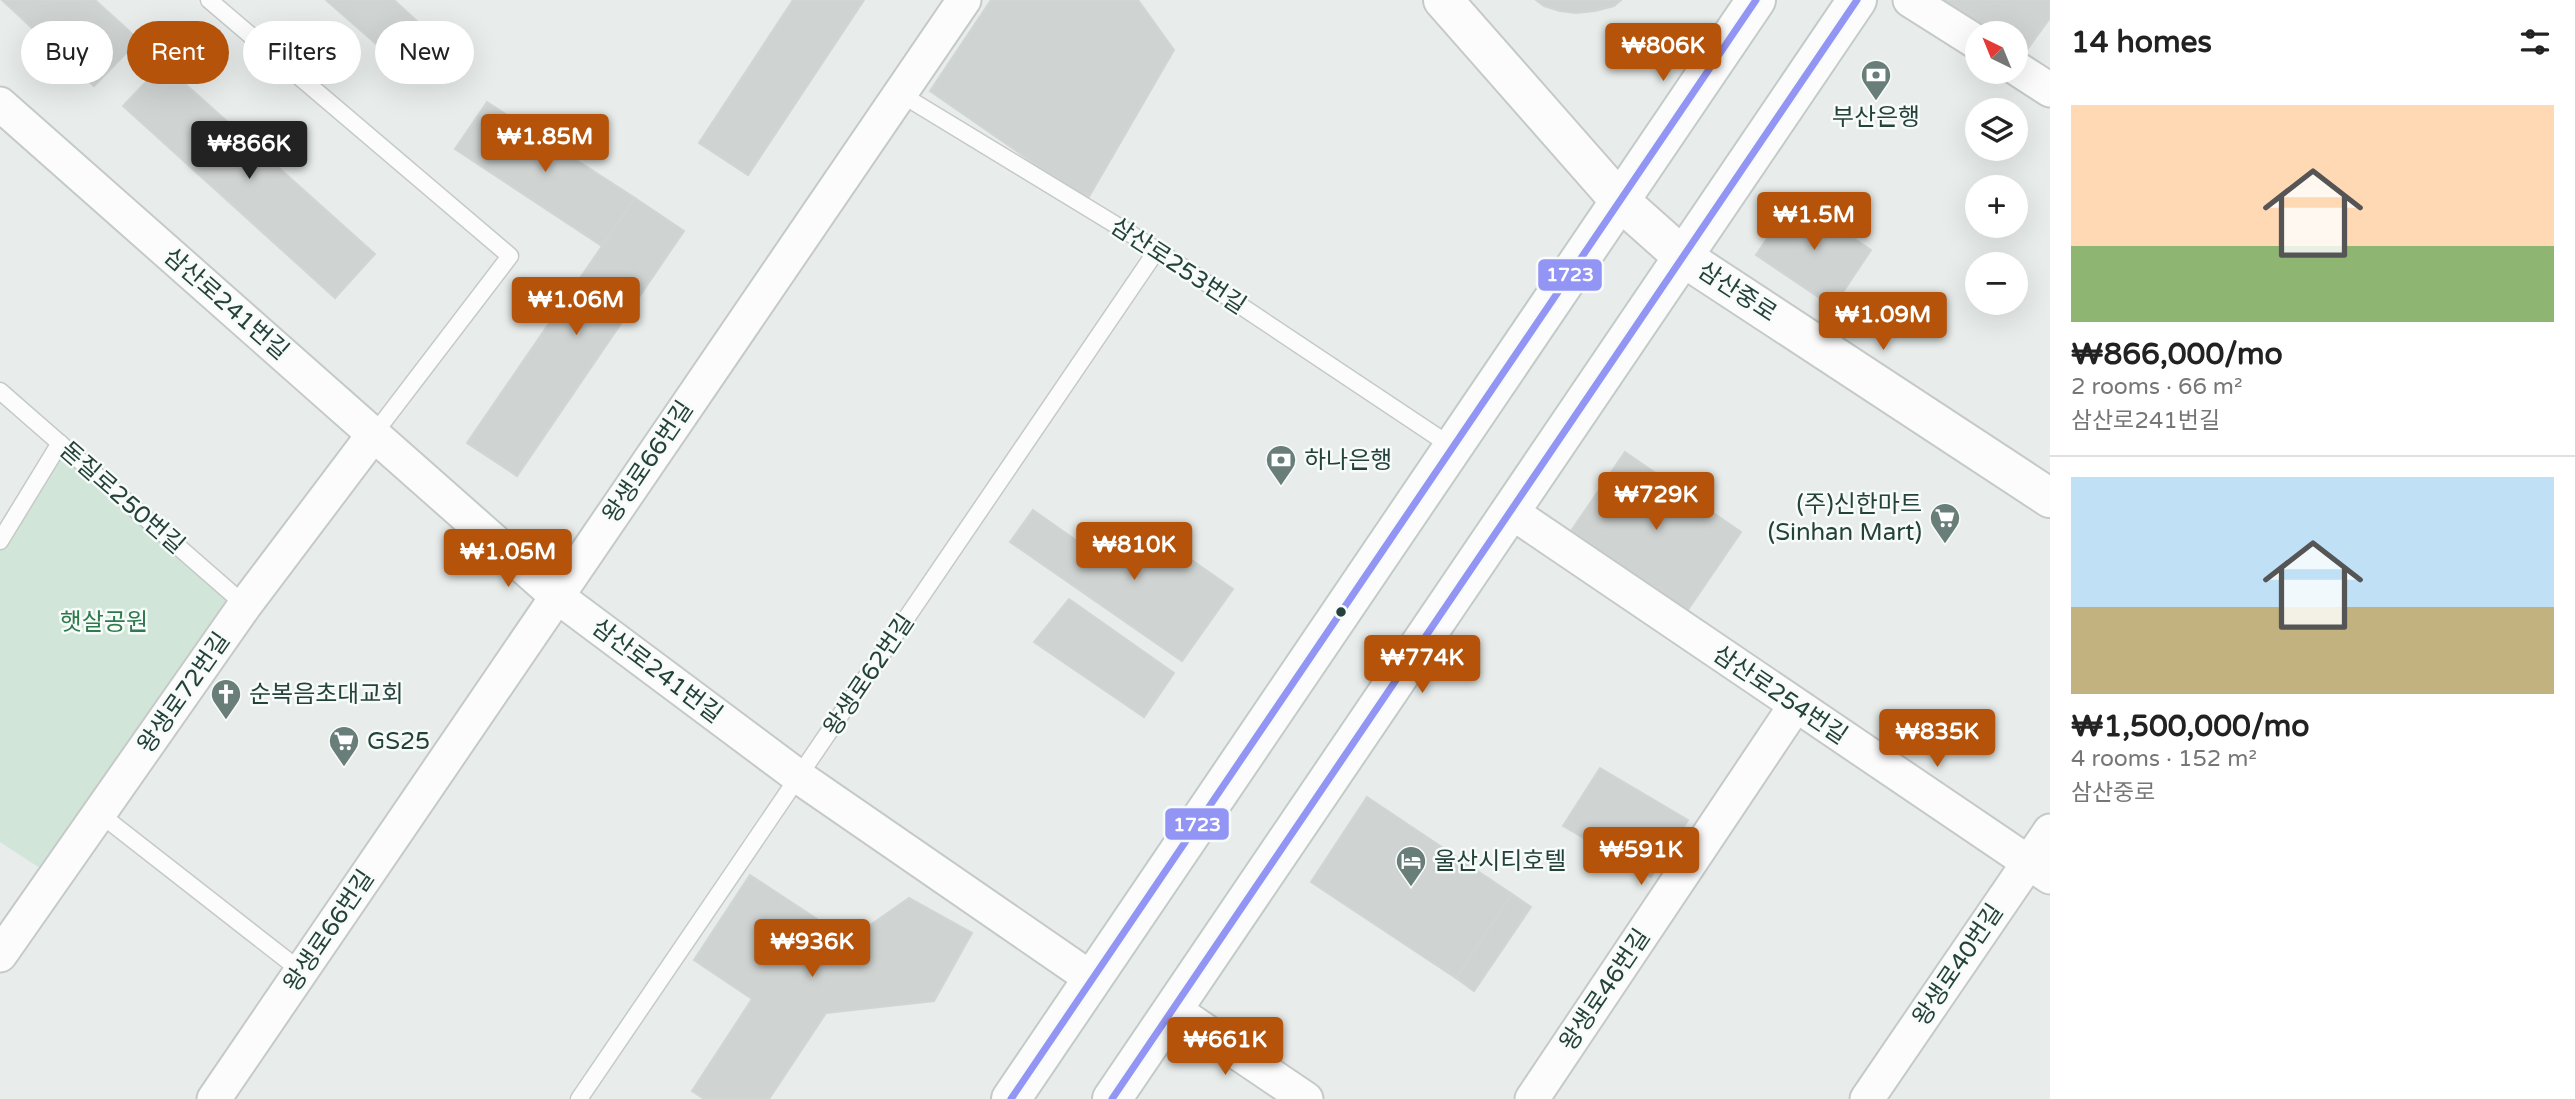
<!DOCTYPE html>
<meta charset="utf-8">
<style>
:root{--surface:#fff;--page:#f2f2f2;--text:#222;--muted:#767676;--line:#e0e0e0;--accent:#b45309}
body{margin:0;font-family:"Varela Round","Noto Sans KR",sans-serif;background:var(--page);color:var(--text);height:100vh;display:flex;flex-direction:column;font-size:26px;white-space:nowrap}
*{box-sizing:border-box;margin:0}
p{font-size:23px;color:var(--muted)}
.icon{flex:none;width:38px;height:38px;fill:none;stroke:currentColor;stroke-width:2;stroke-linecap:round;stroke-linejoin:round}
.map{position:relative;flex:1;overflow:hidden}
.side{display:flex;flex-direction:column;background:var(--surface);width:525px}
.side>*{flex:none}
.top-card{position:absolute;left:21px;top:21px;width:665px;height:63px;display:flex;gap:14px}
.needle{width:46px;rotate:317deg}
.tools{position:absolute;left:1965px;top:21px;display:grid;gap:14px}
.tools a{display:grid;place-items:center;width:63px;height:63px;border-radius:50%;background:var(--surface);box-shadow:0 7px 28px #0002;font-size:35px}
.price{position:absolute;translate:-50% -60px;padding:0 16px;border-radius:7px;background:var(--accent);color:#fff;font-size:23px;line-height:46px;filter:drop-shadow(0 2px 4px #0008)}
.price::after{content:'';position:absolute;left:50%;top:42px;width:21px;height:16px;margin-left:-10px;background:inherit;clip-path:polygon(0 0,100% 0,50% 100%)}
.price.selected{background:#222;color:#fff}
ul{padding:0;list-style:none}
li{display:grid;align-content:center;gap:14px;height:371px;padding:0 21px}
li+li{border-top:2px solid var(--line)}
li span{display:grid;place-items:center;height:217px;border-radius:0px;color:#555}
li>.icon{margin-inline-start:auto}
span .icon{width:126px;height:126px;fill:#fffc;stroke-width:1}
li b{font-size:30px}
h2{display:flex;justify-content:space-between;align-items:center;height:84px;padding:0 21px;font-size:30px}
.chip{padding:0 24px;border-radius:32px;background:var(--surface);box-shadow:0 7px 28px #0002;font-size:24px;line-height:63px}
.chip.selected{background:var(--accent);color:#fff}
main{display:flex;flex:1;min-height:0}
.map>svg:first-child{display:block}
</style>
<main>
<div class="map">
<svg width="2050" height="1099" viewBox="0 0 2050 1099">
<rect width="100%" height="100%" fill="#e8edeb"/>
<polygon fill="#d1e6d8" points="60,443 245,605 55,878 0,842 0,541"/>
<g fill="#cfd4d2" stroke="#d1d6d4" stroke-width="2">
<polygon points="2,0 95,0 139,40 94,86"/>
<polygon points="326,0 394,0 419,23 389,55"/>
<polygon points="793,0 864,0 748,175 699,143"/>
<polygon points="991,0 1138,0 1174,50 1087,200 930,91"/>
<polygon points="1536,0 1621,0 1614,6 1595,11 1576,13 1560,11 1544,6"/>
<polygon points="1939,0 2050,0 2050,18 2021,58 2016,55 2016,33 1986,33"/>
<polygon points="163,64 375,254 335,298 123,106"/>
<polygon points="487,102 635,198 602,246 455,149"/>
<polygon points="635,198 684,231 517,476 467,443"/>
<polygon points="1794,198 1871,250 1833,307 1756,255"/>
<polygon points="1625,452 1741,532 1687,611 1571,531"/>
<polygon points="1033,510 1114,567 1143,526 1233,589 1182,661 1010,542"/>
<polygon points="1069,599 1174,673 1144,717 1034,642"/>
<polygon points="1600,768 1688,820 1651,877 1563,826"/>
<polygon points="1367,797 1512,894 1456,978 1311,882"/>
<polygon points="750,875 849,940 909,898 972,933 934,1001 826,1013 769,1099 704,1099 692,1091 752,999 694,960"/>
<polygon points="1512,894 1531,907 1474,991 1456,978"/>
</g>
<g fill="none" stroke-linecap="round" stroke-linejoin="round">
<g stroke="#c5cac8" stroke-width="19">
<g id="service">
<polyline points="209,0 510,256 374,434"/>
<polyline points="899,93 1157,250 1451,446"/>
<polyline points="0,391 245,605"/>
<polyline points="0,541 60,443"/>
<polyline points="100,814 301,971"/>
<polyline points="579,1099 1157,250"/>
</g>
</g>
<g stroke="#c5cac8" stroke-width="37">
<g id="minor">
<polyline points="1910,0 1978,43"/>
<polyline points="2016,68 2050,90"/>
<polyline points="0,104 554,594 799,777 1092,979"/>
<polyline points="1510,511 2050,877"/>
<polyline points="0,955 245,605 374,434"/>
<polyline points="1173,1009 1306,1099"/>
<polyline points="214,1099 964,0"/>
<polyline points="1532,1099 1795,706"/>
<polyline points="1867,1099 2050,831"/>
</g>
</g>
<g stroke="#c5cac8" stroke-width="42">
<polyline id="tertiary" points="1443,0 1619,200 1683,257 2050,498"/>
</g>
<g stroke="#c3cbc8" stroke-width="42">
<g id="secondary">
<polyline points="1011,1099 1756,0"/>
<polyline points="1112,1099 1857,0"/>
</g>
</g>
<use href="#service" stroke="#fcfcfc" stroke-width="16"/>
<use href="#minor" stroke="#fcfcfc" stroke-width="33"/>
<use href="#tertiary" stroke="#fcfcfc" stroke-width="38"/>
<use href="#secondary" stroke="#fcfcfc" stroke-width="38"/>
<g stroke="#f7fbf9" stroke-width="12">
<g id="bus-1">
<polyline points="1011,1099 1756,0"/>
<polyline points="1112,1099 1857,0"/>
</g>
</g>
<use href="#bus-1" stroke="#9395f5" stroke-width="7"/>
</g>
<defs>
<g id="bank-pin" transform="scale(1.575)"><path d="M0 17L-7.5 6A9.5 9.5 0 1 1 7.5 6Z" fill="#697e78" stroke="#f7fbf9"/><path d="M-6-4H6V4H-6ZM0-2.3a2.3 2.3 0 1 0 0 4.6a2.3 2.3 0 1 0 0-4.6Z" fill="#fff"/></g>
<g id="supermarket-pin" transform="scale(1.575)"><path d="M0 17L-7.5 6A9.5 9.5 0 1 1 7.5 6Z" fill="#697e78" stroke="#f7fbf9"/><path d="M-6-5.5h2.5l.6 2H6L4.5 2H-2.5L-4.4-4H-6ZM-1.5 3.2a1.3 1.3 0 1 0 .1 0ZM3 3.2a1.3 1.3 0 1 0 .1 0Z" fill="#fff"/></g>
<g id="church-pin" transform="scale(1.575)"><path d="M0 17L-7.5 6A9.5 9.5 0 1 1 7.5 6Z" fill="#697e78" stroke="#f7fbf9"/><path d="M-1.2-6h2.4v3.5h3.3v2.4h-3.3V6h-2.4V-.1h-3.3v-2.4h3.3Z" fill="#fff"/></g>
<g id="hotel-pin" transform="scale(1.575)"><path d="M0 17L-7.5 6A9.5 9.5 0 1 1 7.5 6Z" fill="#697e78" stroke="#f7fbf9"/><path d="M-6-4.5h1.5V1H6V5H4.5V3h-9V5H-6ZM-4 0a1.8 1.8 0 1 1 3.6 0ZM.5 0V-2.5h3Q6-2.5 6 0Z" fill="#fff"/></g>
</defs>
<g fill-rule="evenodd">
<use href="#bank-pin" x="1876" y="75"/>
<use href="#bank-pin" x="1281" y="460"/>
<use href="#supermarket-pin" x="1945" y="518"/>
<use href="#church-pin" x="226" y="694"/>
<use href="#supermarket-pin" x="344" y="741"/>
<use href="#hotel-pin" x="1411" y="861"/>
</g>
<circle fill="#24423a" stroke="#f7fbf9" stroke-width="2.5" cx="1341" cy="612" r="6"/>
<g text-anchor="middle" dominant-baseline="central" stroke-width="5" stroke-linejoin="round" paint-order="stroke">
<g font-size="24" fill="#24423a" stroke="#f7fbf9" text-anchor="start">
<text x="1876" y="117" text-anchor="middle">부산은행</text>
<text x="1304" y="460">하나은행</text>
<text x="1922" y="504" text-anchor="end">(주)신한마트<tspan x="1922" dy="28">(Sinhan Mart)</tspan></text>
<text x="249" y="694">순복음초대교회</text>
<text x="367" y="741">GS25</text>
<text x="1434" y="861">울산시티호텔</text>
</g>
<g font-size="24" fill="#24423a" stroke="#f7fbf9">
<text transform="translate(1178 266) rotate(33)">삼산로253번길</text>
<text transform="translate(1737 292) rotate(33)">삼산중로</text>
<text transform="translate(226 304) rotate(41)">삼산로241번길</text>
<text transform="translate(648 462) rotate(-56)">왕생로66번길</text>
<text transform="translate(122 498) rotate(41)">돋질로250번길</text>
<text transform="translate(657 671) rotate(37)">삼산로241번길</text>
<text transform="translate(869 675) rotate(-56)">왕생로62번길</text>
<text transform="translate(184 693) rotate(-55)">왕생로72번길</text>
<text transform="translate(1780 695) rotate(34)">삼산로254번길</text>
<text transform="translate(329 931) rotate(-56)">왕생로66번길</text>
<text transform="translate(1958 965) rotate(-56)">왕생로40번길</text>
<text transform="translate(1605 990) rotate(-56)">왕생로46번길</text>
</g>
<g font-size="24" fill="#2d7a4b" stroke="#f7fbf9">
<text x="104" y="622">햇살공원</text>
</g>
</g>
<g stroke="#f7fbf9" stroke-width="2.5">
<rect x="1537" y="258" width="66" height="34" rx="7" fill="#9395f5"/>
<rect x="1164" y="807" width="66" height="34" rx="7" fill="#9395f5"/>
</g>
<g font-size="19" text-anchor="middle" font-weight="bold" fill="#fff">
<text x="1570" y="281">1723</text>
<text x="1197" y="831">1723</text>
</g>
</svg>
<div class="tools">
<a><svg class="needle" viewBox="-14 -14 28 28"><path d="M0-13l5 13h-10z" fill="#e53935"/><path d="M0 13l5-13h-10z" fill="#767676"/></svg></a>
<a><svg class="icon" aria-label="layers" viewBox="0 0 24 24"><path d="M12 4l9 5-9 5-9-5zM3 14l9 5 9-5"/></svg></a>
<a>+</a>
<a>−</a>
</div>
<b class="price" style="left:1663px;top:83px">₩806K</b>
<b class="price" style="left:545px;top:174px">₩1.85M</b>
<b class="price selected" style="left:249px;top:181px">₩866K</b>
<b class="price" style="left:1814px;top:252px">₩1.5M</b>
<b class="price" style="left:576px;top:337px">₩1.06M</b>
<b class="price" style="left:1883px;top:352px">₩1.09M</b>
<b class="price" style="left:1656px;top:532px">₩729K</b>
<b class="price" style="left:1134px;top:582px">₩810K</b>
<b class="price" style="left:508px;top:589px">₩1.05M</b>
<b class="price" style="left:1422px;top:695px">₩774K</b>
<b class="price" style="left:1937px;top:769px">₩835K</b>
<b class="price" style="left:1641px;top:887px">₩591K</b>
<b class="price" style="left:812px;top:979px">₩936K</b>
<b class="price" style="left:1225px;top:1077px">₩661K</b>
<div class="top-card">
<a class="chip">Buy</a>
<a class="chip selected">Rent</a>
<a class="chip">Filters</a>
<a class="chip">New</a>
</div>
</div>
<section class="side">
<h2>14 homes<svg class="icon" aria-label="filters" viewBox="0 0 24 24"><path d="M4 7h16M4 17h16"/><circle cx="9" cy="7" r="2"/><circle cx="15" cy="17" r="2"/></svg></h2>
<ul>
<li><span style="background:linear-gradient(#ffd9b3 65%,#8fb573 0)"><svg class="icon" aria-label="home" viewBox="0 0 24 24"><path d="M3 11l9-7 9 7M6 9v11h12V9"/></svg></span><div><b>₩866,000/mo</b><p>2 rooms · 66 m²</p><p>삼산로241번길</p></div></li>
<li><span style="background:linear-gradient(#bfe0f5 60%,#c2b280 0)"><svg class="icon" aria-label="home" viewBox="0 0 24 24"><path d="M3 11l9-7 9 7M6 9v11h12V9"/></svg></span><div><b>₩1,500,000/mo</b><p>4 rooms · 152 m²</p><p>삼산중로</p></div></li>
</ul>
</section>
</main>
